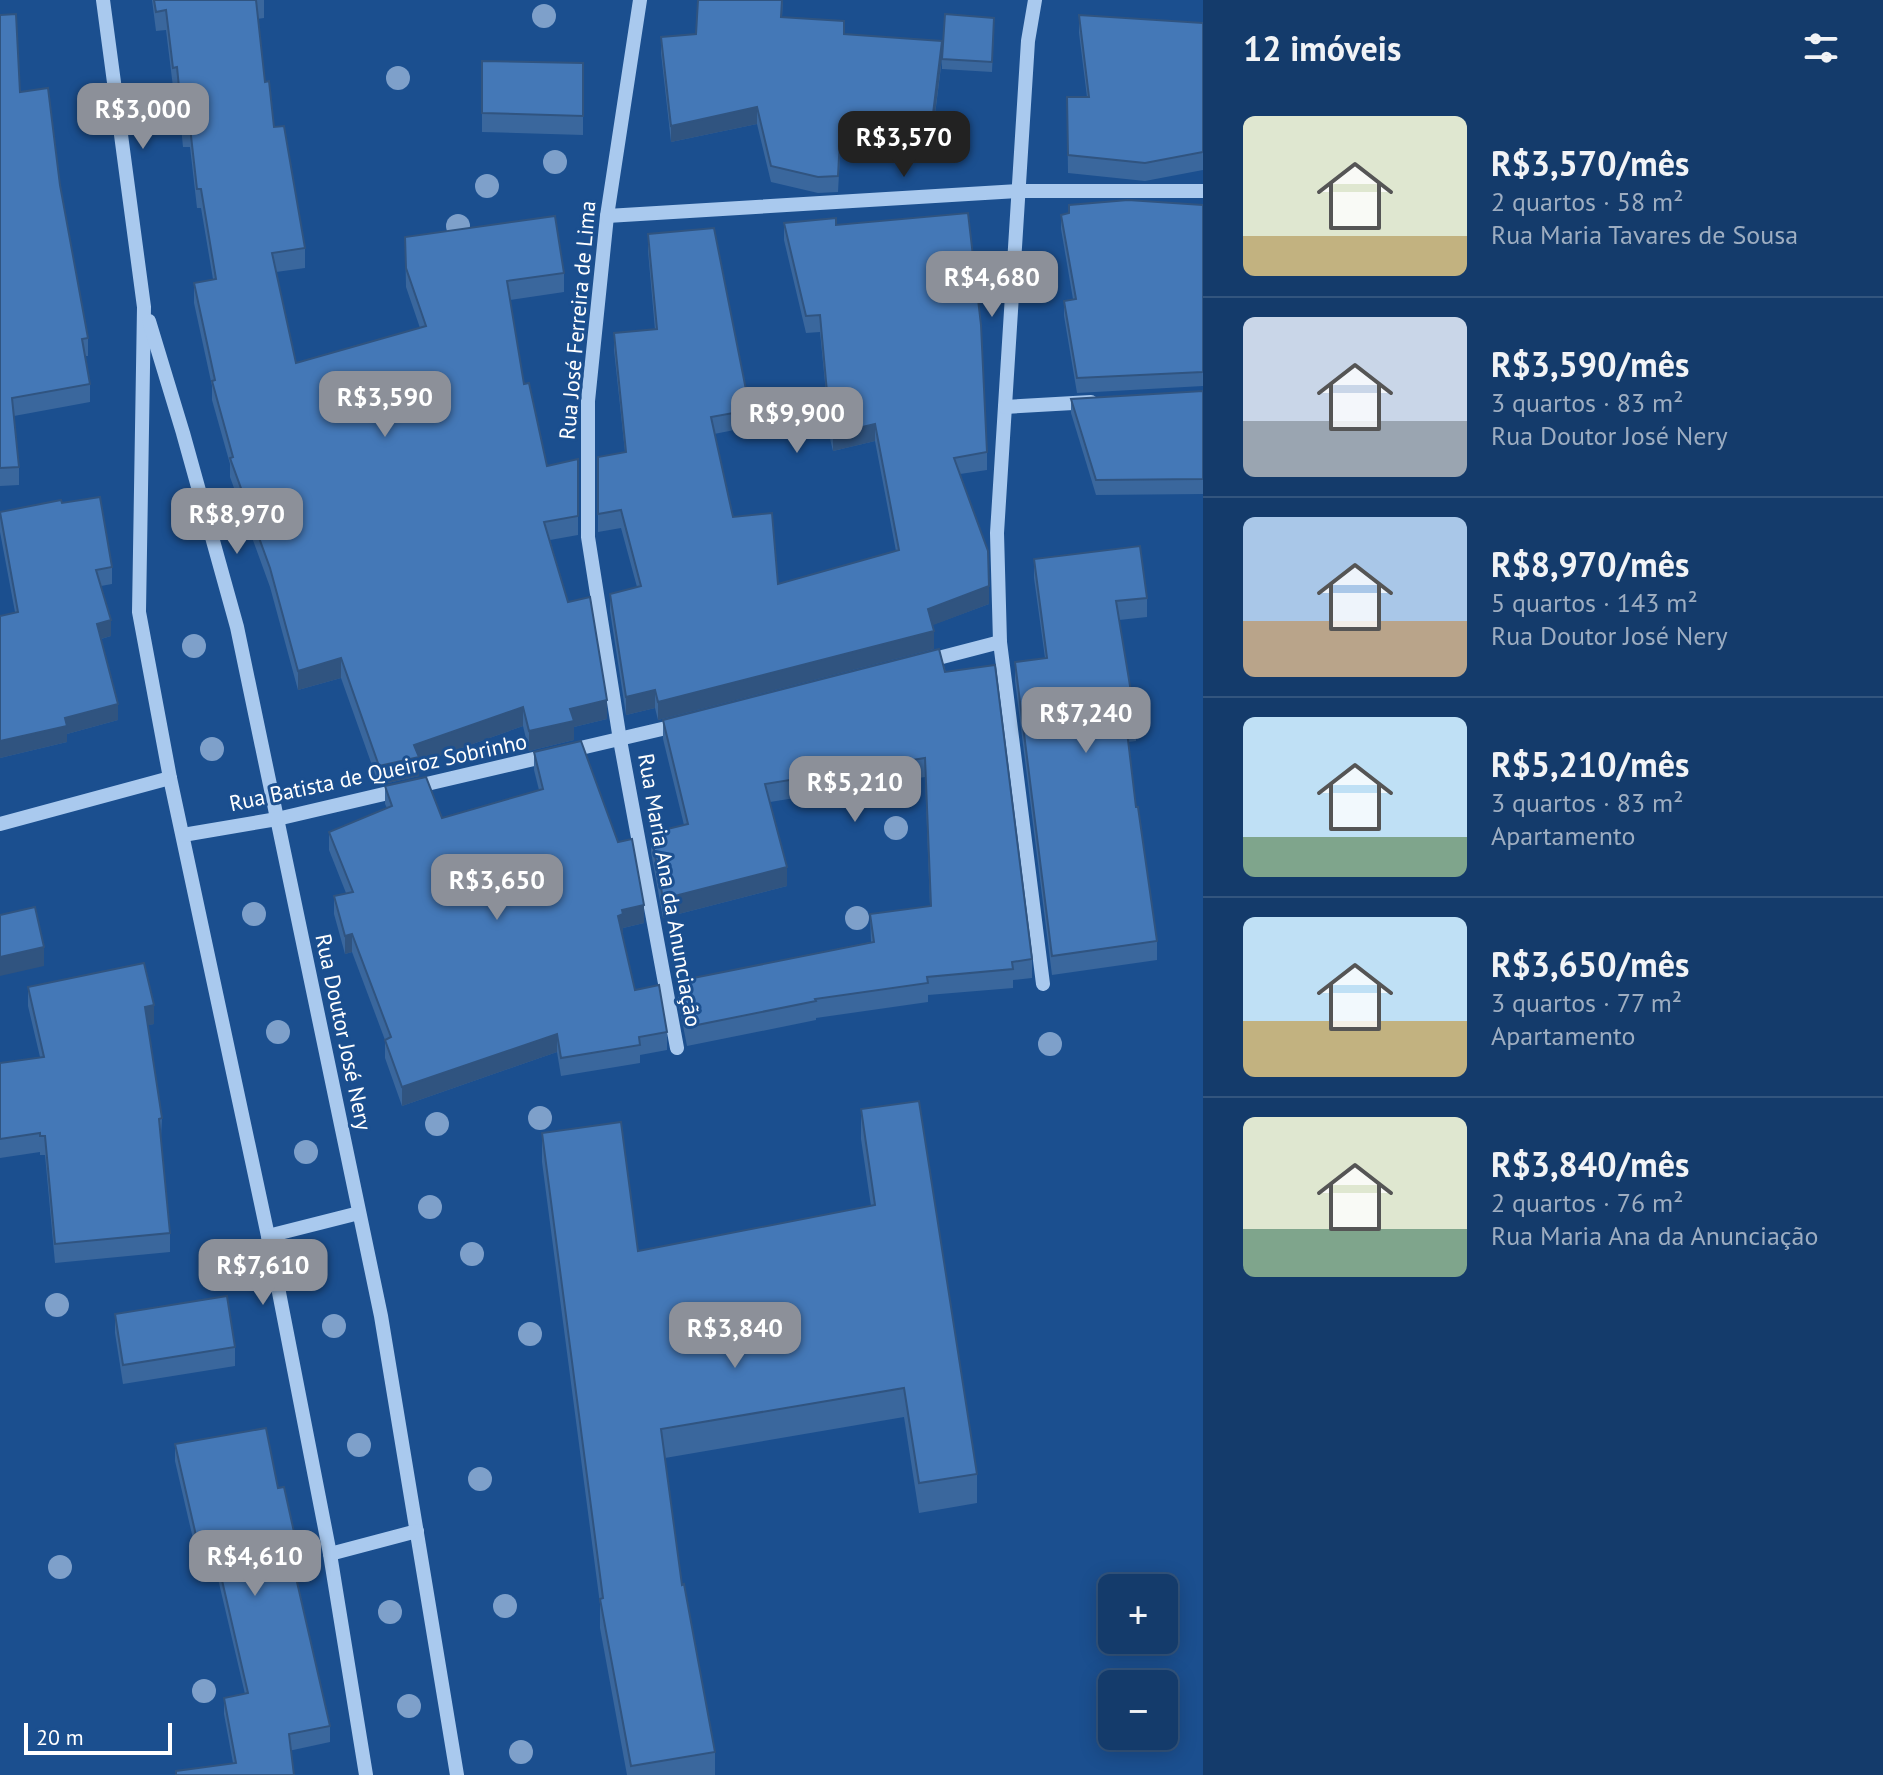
<!DOCTYPE html>
<html lang="pt">
<meta charset="utf-8">
<style>
:root{--surface:#143b6b;--page:#214673;--text:#f1f3f6;--muted:#9dadc1;--line:#33557e;--accent:#8c9099}
body{margin:0;font-family:"PT Sans",sans-serif;background:var(--page);color:var(--text);height:100vh;display:flex;flex-direction:column;font-size:30px;white-space:nowrap}
*{box-sizing:border-box;margin:0}
p{font-size:26px;color:var(--muted)}
.icon{flex:none;width:44px;height:44px;fill:none;stroke:currentColor;stroke-width:2;stroke-linecap:round;stroke-linejoin:round}
.map{position:relative;flex:1;overflow:hidden}
.side{display:flex;flex-direction:column;background:var(--surface);width:680px}
.side>*{flex:none}
.controls{position:absolute;left:1098px;top:1574px;display:grid;gap:16px}
.controls a{display:grid;place-items:center;width:80px;height:80px;border-radius:12px;background:var(--surface);box-shadow:0 4px 20px #0003,0 0 0 2px var(--line);font-size:40px}
.scale{position:absolute;left:24px;bottom:20px;width:148px;box-sizing:border-box;padding-left:8px;border:4px solid #fff;border-top:0;font-size:22px;line-height:28px;white-space:nowrap;color:#fff;-webkit-text-stroke:6px #1b4f8f;paint-order:stroke}
.price{position:absolute;translate:-50% -68px;padding:0 18px;border-radius:16px;background:var(--accent);color:#fff;font-size:26px;line-height:52px;filter:drop-shadow(0 2px 4px #0008)}
.price::after{content:'';position:absolute;left:50%;top:48px;width:24px;height:18px;margin-left:-12px;background:inherit;clip-path:polygon(0 0,100% 0,50% 100%)}
.price.on{background:#222;color:#fff}
ul{padding:0;list-style:none}
li{display:flex;align-items:center;gap:24px;height:200px;padding:0 40px}
li+li{border-top:2px solid var(--line)}
li span{display:grid;place-items:center;flex:none;width:224px;height:160px;border-radius:12px;color:#555}
li>.icon{margin-inline-start:auto}
span .icon{width:96px;height:96px;fill:#fffc;stroke-width:1}
li b{font-size:34px}
h2{display:flex;justify-content:space-between;align-items:center;height:96px;padding:0 40px;font-size:34px}
main{display:flex;flex:1;min-height:0}
.map>svg:first-child{display:block}
</style>
<main>
<div class="map">
<svg width="1203" height="1775" viewBox="0 0 1203 1775">
<rect width="100%" height="100%" fill="#1b4f8f"/>
<g fill="none" stroke-linecap="round" stroke-linejoin="round">
<g stroke="#a9c9ee" stroke-width="14">
<polyline points="103,0 144,307 139,612 170,778 268,1236 330,1554 366,1775"/>
<polyline points="640,0 607,216 588,401 588,537 620,740 677,1048"/>
<polyline points="1035,0 1028,41 997,533 1000,642 1043,984"/>
<polyline points="607,216 1019,191 1203,191"/>
<polyline points="149,321 183,433 237,627 381,1316 457,1775"/>
<polyline points="1005,407 1091,402"/>
<polyline points="923,662 1000,642"/>
<polyline points="0,824 170,778"/>
<polyline points="183,835 277,819 679,725"/>
<polyline points="268,1236 359,1213"/>
<polyline points="330,1554 417,1531"/>
</g>
</g>
<g fill="#7ea0ca">
<circle cx="544" cy="16" r="12"/>
<circle cx="398" cy="78" r="12"/>
<circle cx="555" cy="162" r="12"/>
<circle cx="487" cy="186" r="12"/>
<circle cx="458" cy="226" r="12"/>
<circle cx="194" cy="646" r="12"/>
<circle cx="212" cy="749" r="12"/>
<circle cx="896" cy="828" r="12"/>
<circle cx="254" cy="914" r="12"/>
<circle cx="857" cy="918" r="12"/>
<circle cx="278" cy="1032" r="12"/>
<circle cx="1050" cy="1044" r="12"/>
<circle cx="540" cy="1118" r="12"/>
<circle cx="437" cy="1124" r="12"/>
<circle cx="306" cy="1152" r="12"/>
<circle cx="430" cy="1207" r="12"/>
<circle cx="472" cy="1254" r="12"/>
<circle cx="57" cy="1305" r="12"/>
<circle cx="334" cy="1326" r="12"/>
<circle cx="530" cy="1334" r="12"/>
<circle cx="359" cy="1445" r="12"/>
<circle cx="480" cy="1479" r="12"/>
<circle cx="60" cy="1567" r="12"/>
<circle cx="505" cy="1606" r="12"/>
<circle cx="390" cy="1612" r="12"/>
<circle cx="204" cy="1691" r="12"/>
<circle cx="409" cy="1706" r="12"/>
<circle cx="521" cy="1752" r="12"/>
</g>
<g fill="#3a679d">
<polygon points="152,0 264,0 264,18 257,19 265,82 274,127 305,248 305,268 276,272 296,363 420,328 406,287 405,237 564,273 564,292 510,300 524,384 547,466 578,459 578,535 550,540 568,602 607,719 574,727 574,740 529,751 523,726 419,763 419,776 379,785 341,678 298,690 270,587 230,477 230,464 212,400 212,386 194,303 194,283 213,279 201,208 197,208 190,147 183,147 177,87 173,87 166,30 156,31"/>
<polygon points="698,0 783,0 782,17 844,34 942,41 994,27 992,72 942,69 942,59 930,154 886,148 885,159 840,155 838,192 818,193 771,182 757,124 671,142 661,53 661,37 696,34"/>
<polygon points="0,15 20,92 60,185 88,338 88,356 85,356 90,384 90,402 14,416 19,467 19,485 0,486"/>
<polygon points="1079,15 1203,23 1203,170 1145,181 1068,173 1067,97 1087,97 1079,33"/>
<polygon points="482,61 583,63 583,135 482,132"/>
<polygon points="1203,205 1203,386 1077,393 1064,316 1064,301 1073,299 1061,229 1061,215"/>
<polygon points="784,223 836,225 987,452 987,470 960,474 989,604 932,625 934,649 658,720 655,708 626,715 610,611 610,594 637,587 621,528 598,532 598,457 625,452 614,350 614,333 655,330 648,251 648,234 750,410 750,427 714,434 733,517 778,584 896,551 875,441 833,451 823,410 823,393 826,393 820,332 806,333 784,240"/>
<polygon points="1203,391 1203,494 1096,495 1071,413 1071,399"/>
<polygon points="62,503 112,567 112,584 101,586 111,636 101,639 118,720 67,734 67,742 0,758 0,616 15,612 0,532 0,512"/>
<polygon points="1034,559 1147,598 1147,617 1119,620 1136,722 1136,741 1128,742 1136,807 1157,941 1157,960 1052,975 1015,681 1015,662 1045,658 1034,578"/>
<polygon points="939,649 1032,959 1032,978 1013,980 1013,988 928,995 928,1002 816,1018 816,1020 687,1046 678,1000 678,981 871,942 870,914 930,906 925,777 770,802 787,886 663,918 651,852 651,833 684,825 663,739 663,720"/>
<polygon points="534,752 644,923 623,928 623,932 622,933 635,990 667,1032 667,1050 640,1055 640,1063 561,1076 557,1052 402,1106 385,1058 385,1040 352,952 345,954 334,914 334,896 346,893 329,850 329,832 387,808 385,804 385,786 442,818 539,790 534,770"/>
<polygon points="28,987 154,1024 148,1025 162,1118 161,1137 170,1233 170,1252 55,1263 45,1155 40,1155 40,1152 0,1158 0,1063 40,1057 28,1006"/>
<polygon points="861,1109 977,1474 977,1503 919,1513 904,1417 665,1458 682,1585 715,1752 715,1775 627,1775 600,1628 600,1604 542,1162 542,1133 638,1251 871,1206 861,1139"/>
<polygon points="115,1314 235,1347 235,1366 123,1384 115,1333"/>
<polygon points="175,1444 278,1488 294,1548 290,1549 330,1726 330,1742 233,1763 224,1714 224,1698 245,1694 215,1566 200,1569 175,1461"/>
</g>
<g fill="#305480">
<polygon points="942,41 942,57 930,154 930,138"/>
<polygon points="757,107 757,124 671,142 671,126"/>
<polygon points="875,424 875,441 833,451 833,434"/>
<polygon points="989,586 989,604 928,627 928,609"/>
<polygon points="111,620 111,636 97,640 97,624"/>
<polygon points="934,631 934,649 658,720 658,702"/>
<polygon points="341,658 341,678 298,690 298,671"/>
<polygon points="655,690 655,708 626,715 626,697"/>
<polygon points="607,700 607,719 574,727 574,740 529,751 529,731 570,709"/>
<polygon points="118,704 118,720 67,734 67,742 0,758 0,741 65,718"/>
<polygon points="523,707 523,726 419,763 419,776 379,785 379,766 414,745"/>
<polygon points="787,867 787,886 663,918 663,899"/>
<polygon points="644,905 644,923 623,928 623,932 618,934 618,916 622,910"/>
<polygon points="352,934 352,952 345,954 345,936"/>
<polygon points="44,947 44,966 0,976 0,957"/>
<polygon points="154,1005 154,1024 145,1026 145,1007"/>
<polygon points="557,1034 557,1052 402,1106 402,1087"/>
<polygon points="294,1532 294,1548 286,1550 286,1534"/>
<polygon points="215,1550 215,1566 200,1569 200,1553"/>
</g>
<g fill="#4478b7" stroke="#305480" stroke-width="2">
<polygon points="154,0 256,0 265,82 269,81 274,127 284,126 305,248 272,253 296,363 426,326 406,268 405,237 555,216 564,273 507,281 524,384 529,383 547,466 578,459 578,516 544,522 568,602 590,597 607,700 570,709 574,721 529,731 523,707 414,745 419,757 379,766 341,658 298,671 270,568 230,458 233,457 212,381 215,380 194,283 216,279 201,189 197,189 190,127 183,128 177,67 173,68 166,10 156,12"/>
<polygon points="698,0 782,0 781,17 844,21 844,34 942,41 930,138 886,132 885,143 840,139 838,176 818,177 771,166 757,107 671,126 661,37 696,34"/>
<polygon points="16,14 20,92 48,88 60,185 88,338 82,339 90,384 12,398 19,467 0,468 0,15"/>
<polygon points="945,14 994,18 992,62 942,59"/>
<polygon points="1079,15 1203,23 1203,152 1145,163 1068,155 1067,97 1089,97"/>
<polygon points="482,61 583,63 583,116 482,113"/>
<polygon points="1128,200 1203,205 1203,372 1077,378 1064,301 1076,299 1061,215 1069,213 1069,205"/>
<polygon points="968,213 981,325 987,452 954,458 988,551 989,586 928,609 934,631 658,702 655,690 626,697 610,594 641,586 621,510 598,514 598,457 626,452 614,333 657,329 648,234 714,228 750,410 711,417 733,517 772,513 778,584 899,550 875,424 833,434 823,393 827,392 820,315 806,316 784,223 836,218 836,225"/>
<polygon points="1203,391 1203,479 1096,480 1071,399"/>
<polygon points="100,497 112,567 96,570 111,620 97,624 118,704 65,718 67,726 0,741 0,616 18,612 0,512 61,500 62,503"/>
<polygon points="1140,546 1147,598 1116,601 1136,722 1126,723 1136,807 1138,807 1157,941 1052,956 1015,662 1047,658 1034,559"/>
<polygon points="939,649 945,672 995,665 1032,959 1012,962 1013,969 927,977 928,983 815,999 816,1001 687,1027 678,981 874,942 870,914 931,906 925,758 765,784 787,867 663,899 651,833 688,824 663,720"/>
<polygon points="581,741 618,842 632,839 644,905 622,910 623,914 618,916 635,990 659,985 667,1032 639,1037 640,1045 561,1058 557,1034 402,1087 385,1040 391,1037 352,934 345,936 334,896 353,892 329,832 392,806 385,786 426,777 442,818 543,789 534,752"/>
<polygon points="35,907 44,947 0,957 0,915"/>
<polygon points="144,963 154,1005 145,1007 162,1118 159,1119 170,1233 55,1244 45,1136 40,1136 40,1133 0,1139 0,1063 44,1057 28,987"/>
<polygon points="919,1101 977,1474 919,1483 904,1388 661,1429 682,1585 684,1584 715,1752 631,1766 600,1599 603,1598 542,1133 621,1122 638,1251 875,1205 861,1109"/>
<polygon points="227,1296 235,1347 123,1365 115,1314"/>
<polygon points="266,1428 278,1488 284,1487 294,1532 286,1534 330,1726 289,1734 294,1775 176,1775 176,1771 236,1763 224,1698 248,1693 215,1550 200,1553 175,1444"/>
</g>
<g text-anchor="middle" dominant-baseline="central" stroke-width="6" stroke-linejoin="round" paint-order="stroke">
<g font-size="22" fill="#fff" stroke="#1b4f8f">
<text transform="translate(577 320) rotate(-85)">Rua José Ferreira de Lima</text>
<text transform="translate(378 772) rotate(-12)">Rua Batista de Queiroz Sobrinho</text>
<text transform="translate(670 890) rotate(80)">Rua Maria Ana da Anunciação</text>
<text transform="translate(344 1032) rotate(78)">Rua Doutor José Nery</text>
</g>
</g>
</svg>
<div class="controls">
<a>+</a>
<a>−</a>
</div>
<div class="scale">20 m</div>
<b class="price" style="left:143px;top:151px">R$3,000</b>
<b class="price on" style="left:904px;top:179px">R$3,570</b>
<b class="price" style="left:992px;top:319px">R$4,680</b>
<b class="price" style="left:385px;top:439px">R$3,590</b>
<b class="price" style="left:797px;top:455px">R$9,900</b>
<b class="price" style="left:237px;top:556px">R$8,970</b>
<b class="price" style="left:1086px;top:755px">R$7,240</b>
<b class="price" style="left:855px;top:824px">R$5,210</b>
<b class="price" style="left:497px;top:922px">R$3,650</b>
<b class="price" style="left:263px;top:1307px">R$7,610</b>
<b class="price" style="left:735px;top:1370px">R$3,840</b>
<b class="price" style="left:255px;top:1598px">R$4,610</b>
</div>
<section class="side">
<h2>12 imóveis<svg class="icon" aria-label="filters" viewBox="0 0 24 24"><path d="M4 7h16M4 17h16"/><circle cx="9" cy="7" r="2"/><circle cx="15" cy="17" r="2"/></svg></h2>
<ul>
<li><span style="background:linear-gradient(#dfe7d0 75%,#c2b280 0)"><svg class="icon" aria-label="home" viewBox="0 0 24 24"><path d="M3 11l9-7 9 7M6 9v11h12V9"/></svg></span><div><b>R$3,570/mês</b><p>2 quartos · 58 m²</p><p>Rua Maria Tavares de Sousa</p></div></li>
<li><span style="background:linear-gradient(#c9d6e8 65%,#9aa5b1 0)"><svg class="icon" aria-label="home" viewBox="0 0 24 24"><path d="M3 11l9-7 9 7M6 9v11h12V9"/></svg></span><div><b>R$3,590/mês</b><p>3 quartos · 83 m²</p><p>Rua Doutor José Nery</p></div></li>
<li><span style="background:linear-gradient(#a9c7e8 65%,#b9a48a 0)"><svg class="icon" aria-label="home" viewBox="0 0 24 24"><path d="M3 11l9-7 9 7M6 9v11h12V9"/></svg></span><div><b>R$8,970/mês</b><p>5 quartos · 143 m²</p><p>Rua Doutor José Nery</p></div></li>
<li><span style="background:linear-gradient(#bfe0f5 75%,#7fa58c 0)"><svg class="icon" aria-label="home" viewBox="0 0 24 24"><path d="M3 11l9-7 9 7M6 9v11h12V9"/></svg></span><div><b>R$5,210/mês</b><p>3 quartos · 83 m²</p><p>Apartamento</p></div></li>
<li><span style="background:linear-gradient(#bfe0f5 65%,#c2b280 0)"><svg class="icon" aria-label="home" viewBox="0 0 24 24"><path d="M3 11l9-7 9 7M6 9v11h12V9"/></svg></span><div><b>R$3,650/mês</b><p>3 quartos · 77 m²</p><p>Apartamento</p></div></li>
<li><span style="background:linear-gradient(#dfe7d0 70%,#7fa58c 0)"><svg class="icon" aria-label="home" viewBox="0 0 24 24"><path d="M3 11l9-7 9 7M6 9v11h12V9"/></svg></span><div><b>R$3,840/mês</b><p>2 quartos · 76 m²</p><p>Rua Maria Ana da Anunciação</p></div></li>
</ul>
</section>
</main>
